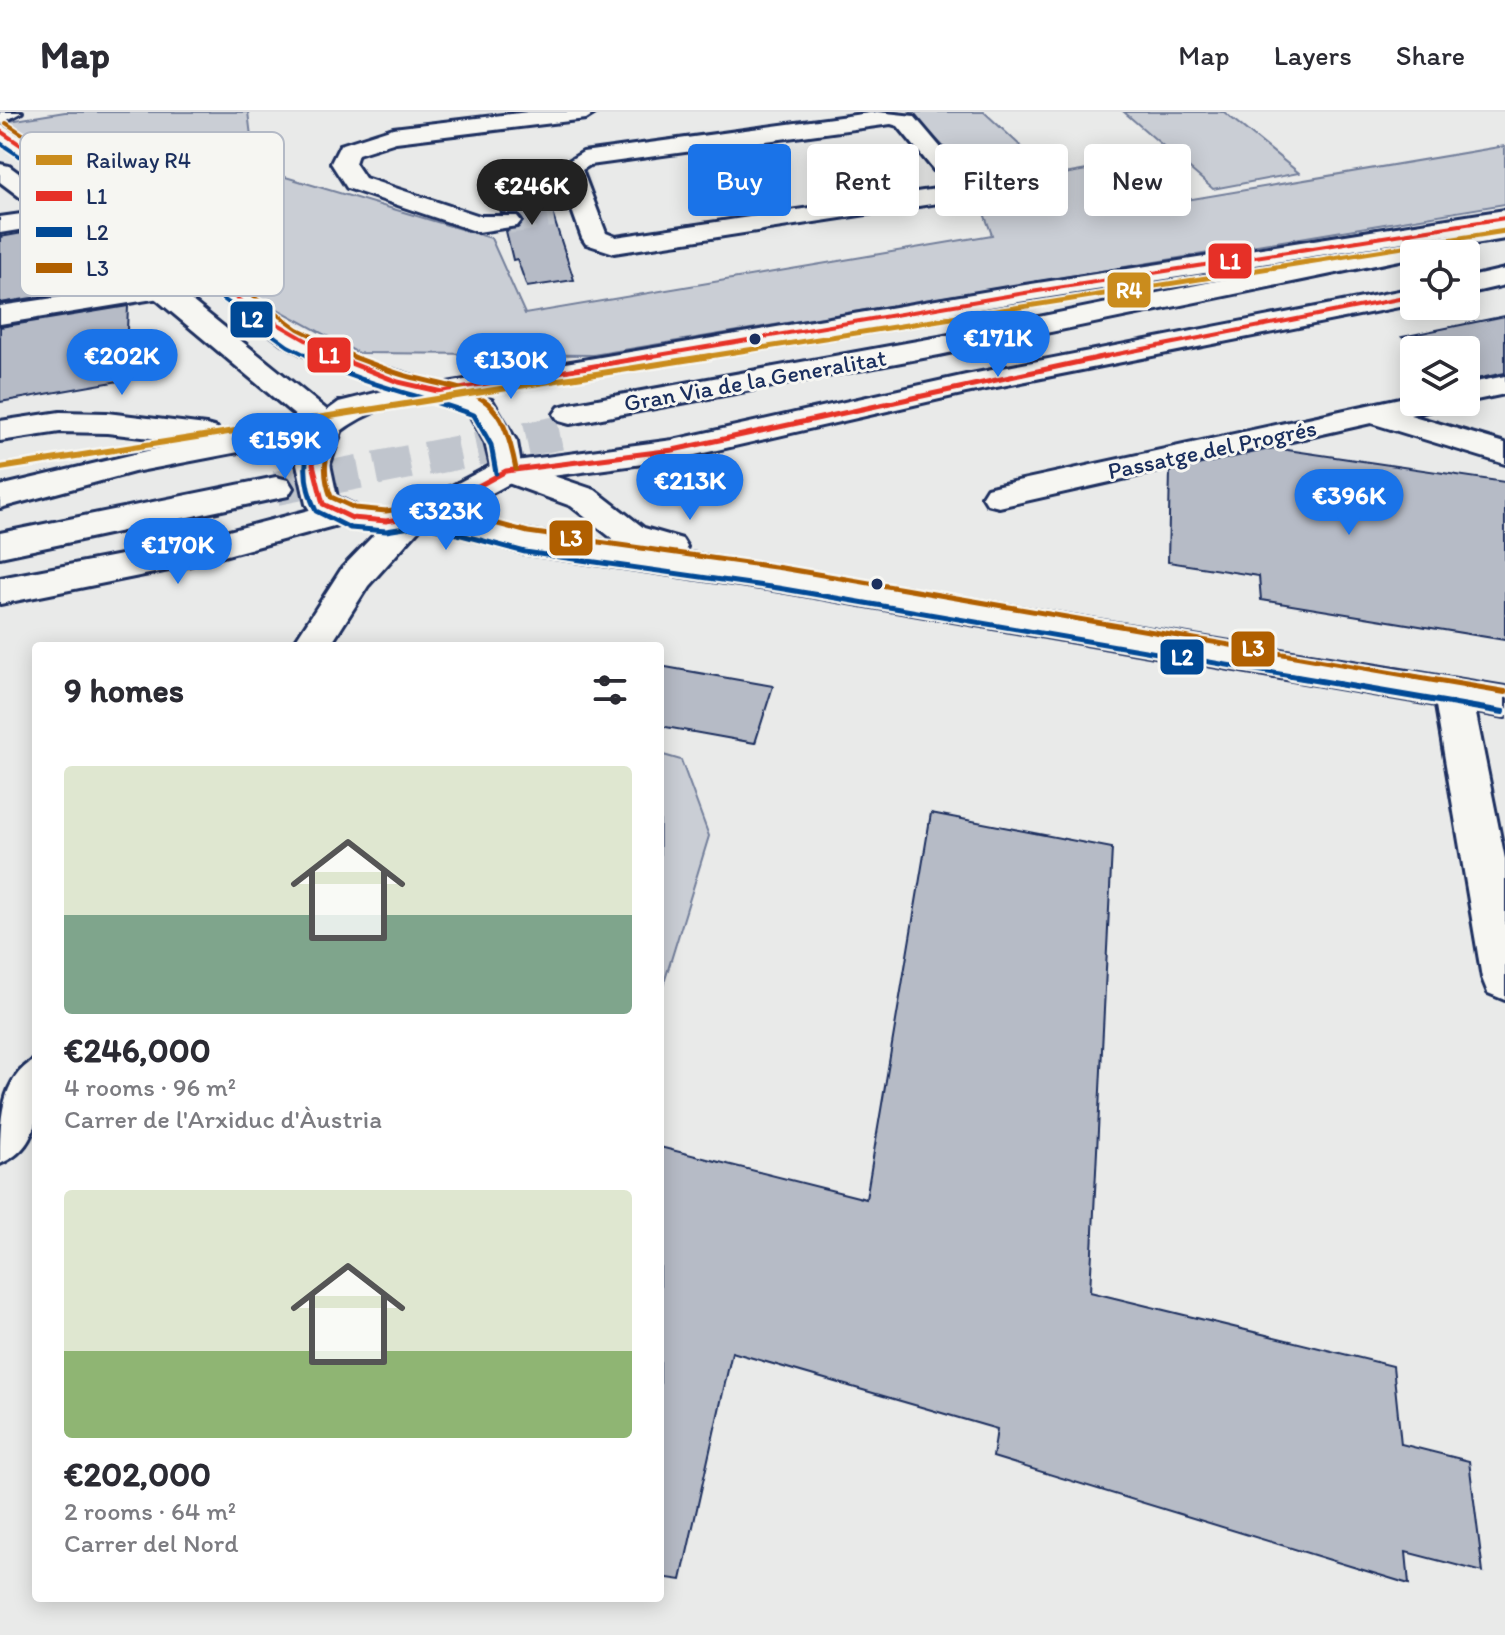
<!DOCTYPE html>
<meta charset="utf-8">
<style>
:root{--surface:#fff;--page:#f7f7f7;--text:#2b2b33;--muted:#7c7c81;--line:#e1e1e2;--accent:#1a73e8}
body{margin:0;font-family:Itim,sans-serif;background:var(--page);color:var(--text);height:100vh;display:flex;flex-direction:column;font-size:30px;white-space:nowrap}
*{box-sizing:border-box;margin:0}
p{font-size:26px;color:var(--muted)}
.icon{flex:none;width:44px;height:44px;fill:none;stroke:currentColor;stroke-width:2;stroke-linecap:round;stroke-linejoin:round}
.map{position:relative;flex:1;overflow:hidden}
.sheet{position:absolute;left:32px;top:530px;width:632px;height:960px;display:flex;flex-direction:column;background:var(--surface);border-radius:8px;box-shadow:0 4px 20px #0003}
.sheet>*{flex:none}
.hud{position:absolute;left:688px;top:32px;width:696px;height:72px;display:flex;gap:16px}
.buttons{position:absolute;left:1400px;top:128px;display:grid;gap:16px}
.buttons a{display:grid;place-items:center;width:80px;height:80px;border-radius:8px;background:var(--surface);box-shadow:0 4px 20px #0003;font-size:40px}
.price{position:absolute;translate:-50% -68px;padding:0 18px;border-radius:28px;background:var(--accent);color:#fff;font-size:26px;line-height:52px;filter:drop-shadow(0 2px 4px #0008)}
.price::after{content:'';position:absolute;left:50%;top:48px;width:24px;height:18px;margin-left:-12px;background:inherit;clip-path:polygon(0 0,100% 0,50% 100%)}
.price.on{background:#222;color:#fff}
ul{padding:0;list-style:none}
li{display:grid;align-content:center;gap:16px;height:424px;padding:0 32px}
li span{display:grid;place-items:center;height:248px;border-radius:8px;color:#555}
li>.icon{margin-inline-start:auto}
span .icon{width:144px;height:144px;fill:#fffc;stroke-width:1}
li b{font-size:34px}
h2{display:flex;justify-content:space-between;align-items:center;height:96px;padding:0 32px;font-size:34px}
.chip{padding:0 28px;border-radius:8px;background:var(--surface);box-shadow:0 4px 20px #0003;font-size:28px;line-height:72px}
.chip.on{background:var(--accent);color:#fff}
header{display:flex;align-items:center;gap:48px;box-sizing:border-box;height:112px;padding:0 40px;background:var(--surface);border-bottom:2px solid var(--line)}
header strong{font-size:38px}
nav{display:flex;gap:44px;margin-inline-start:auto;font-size:28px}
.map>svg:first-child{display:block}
</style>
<header>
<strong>Map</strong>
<nav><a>Map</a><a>Layers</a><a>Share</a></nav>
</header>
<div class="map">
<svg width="1505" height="1523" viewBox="0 0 1505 1523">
<rect width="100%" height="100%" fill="#e9eae9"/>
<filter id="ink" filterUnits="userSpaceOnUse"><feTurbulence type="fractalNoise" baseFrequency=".0125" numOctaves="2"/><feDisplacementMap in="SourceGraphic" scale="16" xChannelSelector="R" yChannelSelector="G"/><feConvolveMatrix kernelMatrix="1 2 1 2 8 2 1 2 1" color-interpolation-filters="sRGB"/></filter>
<g filter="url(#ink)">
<g fill="#caced5" stroke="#727e9a" stroke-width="2">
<polygon points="65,0 248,0 255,56 491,126 525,202 992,123 969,61 910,0 984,0 1053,64 1121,52 1163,92 1505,34 1505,92 593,243 358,241 270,193 3,10"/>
<polygon points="1124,0 1224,0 1299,61 1213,77"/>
<polygon points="660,642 681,648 709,724 660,884"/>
</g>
<g fill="#b6bbc6" stroke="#1b2f5e" stroke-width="2">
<polygon points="537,55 574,168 527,175 517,147 513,148 506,119 517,117 524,109 517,101 501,101 490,60"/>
<polygon points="45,117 51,183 0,191 0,125"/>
<polygon points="128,194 125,268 0,290 0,215"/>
<polygon points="1505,204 1505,261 1466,269 1466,238 1418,238 1402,225"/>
<polygon points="1274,336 1505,370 1505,528 1261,488 1259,464 1168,450 1170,359"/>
<polygon points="660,554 773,574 755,631 660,614"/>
<polygon points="931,701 1112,736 1090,1180 1393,1254 1401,1332 1469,1349 1483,1460 1406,1440 1409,1472 993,1345 997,1317 732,1240 681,1468 660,1465 660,1035 866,1087"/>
</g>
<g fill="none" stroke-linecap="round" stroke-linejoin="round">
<polyline stroke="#c0c5cd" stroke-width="26" stroke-dasharray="26 13" stroke-linecap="butt" points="508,109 553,102"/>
<polyline stroke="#c0c5cd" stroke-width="34" stroke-dasharray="34 17" stroke-linecap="butt" points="276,376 574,318"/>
<g stroke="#1b2f5e" stroke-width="6">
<g id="pedestrian">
<polygon points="64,96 77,104 73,109 0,121 0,105"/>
<polygon points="162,170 172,172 176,178 172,184 0,212 0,194"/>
<polygon points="1505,264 1505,282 1466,290 1465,290 1466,272"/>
<polygon points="1414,283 1414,290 1440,290 1436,297 1410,303 1505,331 1505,352 1371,311 999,395 987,392 982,384 987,376 999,373"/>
</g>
</g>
<g stroke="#1b2f5e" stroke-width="6">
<g id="minor">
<polygon points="0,0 22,0 0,12"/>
<polygon points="528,0 597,0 586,7 396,30 358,42 355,51 365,66 480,104 517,104 521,109 517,114 478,120 347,76 331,51 340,33 393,16"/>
<path d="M 877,0 L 914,4 L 969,69 L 972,74 L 960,87 L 951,89 L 614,141 L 586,132 L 582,126 L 557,56 L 583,40 ZM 891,12 L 898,14 L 946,73 L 943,76 L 616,125 L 606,121 L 582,58 L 590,53 Z"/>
<path d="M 1505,98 L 1505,114 L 1025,189 L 442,289 C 410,281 364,301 338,321 L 134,360 L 0,396 L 0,374 L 185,330 L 107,321 L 60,320 L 0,329 L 0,309 L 60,300 L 107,301 L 206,313 L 217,316 L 221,324 L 317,306 L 339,290 L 423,269 L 435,273 L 1025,173 Z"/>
<polygon points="1505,157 1505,173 1466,182 1466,166"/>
<polygon points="1414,176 1414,192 966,281 673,348 514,369 437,411 422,414 368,474 330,534 292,534 342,456 399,397 414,394 494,352 673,328 966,263"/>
<polygon points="340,390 352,393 357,401 352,409 179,456 0,492 0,466 179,432"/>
<polygon points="1453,567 1467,571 1472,582 1505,747 1505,888 1488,881 1482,866 1434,582 1439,571"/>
<path d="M 36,947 C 36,989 47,1032 0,1052 C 0,1009 0,966 36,947 Z"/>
</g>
</g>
<g stroke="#1b2f5e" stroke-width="6">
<polygon id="tertiary" points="0,12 121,89 303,220 352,245 492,288 517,330 521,353 595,378 644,416 682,427 687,435 684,440 1505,575 1505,605 780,479 526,442 425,414 386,420 352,417 311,400 306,392 297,352 310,316 157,188 0,70 0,52 9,54 176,176 338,307 343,314 330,352 337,385 358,395 386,398 425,392 526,418 618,431 571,394 494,366 485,330 469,301 436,288 397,281 330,257 283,232 103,99 0,29"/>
</g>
<g stroke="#1b2f5e" stroke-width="6">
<g id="secondary">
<polygon points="1505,111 1505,127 1414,142 1414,145 939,243 570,312 559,309 554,302 559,295 570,292 939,225"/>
<polygon points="276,365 288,368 293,376 288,384 0,445 0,421"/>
</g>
</g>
<use href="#pedestrian" fill="#f6f6f2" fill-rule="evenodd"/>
<use href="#minor" fill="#f6f6f2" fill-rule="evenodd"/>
<use href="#tertiary" fill="#f6f6f2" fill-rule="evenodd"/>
<use href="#secondary" fill="#f6f6f2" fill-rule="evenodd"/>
<g stroke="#f6f6f2" stroke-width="8">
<g id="bus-1-far1">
<polyline points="0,19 110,93 250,196 337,246"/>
<polyline points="641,246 1025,181 1505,106"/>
<polyline points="1097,246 1414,184"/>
</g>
</g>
<g stroke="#f6f6f2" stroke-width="10">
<g id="bus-1">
<polyline points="333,244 398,270 442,280 653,244"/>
<polyline points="327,314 313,352 323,392 352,406 386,409 425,403 506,359 673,338 1107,244"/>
</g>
</g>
<g stroke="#f6f6f2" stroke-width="8">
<polyline id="bus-2-far2" points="0,31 106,102 288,234 312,246"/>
</g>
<g stroke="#f6f6f2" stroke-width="10">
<g id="bus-2-far1">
<path d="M 308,244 C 362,273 417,282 474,303 L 491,333 L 496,361"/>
<path d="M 318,309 C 303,340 301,368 316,399 L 350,416 L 386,419 L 424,413 L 525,440 L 778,476 L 1303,566"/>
</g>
</g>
<g stroke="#f6f6f2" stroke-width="12">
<polyline id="bus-2" points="1291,564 1503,600"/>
</g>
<g stroke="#f6f6f2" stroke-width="8">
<polyline id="bus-3-far2" points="6,11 118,86 298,217 357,246"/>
</g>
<g stroke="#f6f6f2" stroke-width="10">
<g id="bus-3-far1">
<path d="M 351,244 C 371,251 390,260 410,265 C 479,281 501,279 516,357"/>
<path d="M 336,319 C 324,342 322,361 331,385 L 355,396 L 386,399 L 427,393 L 528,420 L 782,456 L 1422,566"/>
</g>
</g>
<g stroke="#f6f6f2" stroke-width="12">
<polyline id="bus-3" points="1410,564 1505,580"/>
</g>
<use href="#bus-1-far1" stroke="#e63027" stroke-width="4"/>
<use href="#bus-1" stroke="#e63027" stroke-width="5"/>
<use href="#bus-2-far2" stroke="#004996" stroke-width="4"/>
<use href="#bus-2-far1" stroke="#004996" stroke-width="5"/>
<use href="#bus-2" stroke="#004996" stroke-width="6"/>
<use href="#bus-3-far2" stroke="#b05f00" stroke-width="4"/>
<use href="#bus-3-far1" stroke="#b05f00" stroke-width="5"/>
<use href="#bus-3" stroke="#b05f00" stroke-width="6"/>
<g stroke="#f6f6f2" stroke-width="9">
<polyline id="rail-1-far1" points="697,246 1505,119"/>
</g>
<g stroke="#f6f6f2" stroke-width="11">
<polyline id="rail-1" points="0,356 710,244"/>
</g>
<use href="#rail-1-far1" stroke="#ca8c1d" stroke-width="5"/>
<use href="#rail-1" stroke="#ca8c1d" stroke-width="6"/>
</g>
</g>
<g fill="#1b2f5e" stroke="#f6f6f2" stroke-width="3">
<circle cx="755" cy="227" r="7"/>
<circle cx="877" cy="472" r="7"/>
</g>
<g text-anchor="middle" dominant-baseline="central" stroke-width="6" stroke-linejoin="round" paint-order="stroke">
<g font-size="24" fill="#1b2f5e" stroke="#f6f6f2">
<text transform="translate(755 268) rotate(-10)">Gran Via de la Generalitat</text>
<text transform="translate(1212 337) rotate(-12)">Passatge del Progrés</text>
</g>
</g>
<rect x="20" y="20" width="264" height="164" rx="12" fill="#f6f6f2" stroke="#b4bac6" stroke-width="2"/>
<rect x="36" y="43" width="36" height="10" fill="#ca8c1d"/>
<rect x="36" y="79" width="36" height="10" fill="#e63027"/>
<rect x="36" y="115" width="36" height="10" fill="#004996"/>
<rect x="36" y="151" width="36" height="10" fill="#b05f00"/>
<g font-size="22" fill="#1b2f5e">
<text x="86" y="56">Railway R4</text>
<text x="86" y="92">L1</text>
<text x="86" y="128">L2</text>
<text x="86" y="164">L3</text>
</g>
<g stroke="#f6f6f2" stroke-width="3">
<rect x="1207" y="130" width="46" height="38" rx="8" fill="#e63027"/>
<rect x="1106" y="159" width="46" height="38" rx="8" fill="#ca8c1d"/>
<rect x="229" y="188" width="45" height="39" rx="8" fill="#004996"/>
<rect x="306" y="224" width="46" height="38" rx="8" fill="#e63027"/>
<rect x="548" y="407" width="46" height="38" rx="8" fill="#b05f00"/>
<rect x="1230" y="518" width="46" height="38" rx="8" fill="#b05f00"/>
<rect x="1159" y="526" width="46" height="38" rx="8" fill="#004996"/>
</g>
<g font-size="22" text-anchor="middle" font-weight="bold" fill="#fff">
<text x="1230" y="157">L1</text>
<text x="1129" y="186">R4</text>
<text x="252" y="215">L2</text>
<text x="329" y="251">L1</text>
<text x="571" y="434">L3</text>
<text x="1253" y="544">L3</text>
<text x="1182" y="553">L2</text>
</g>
</svg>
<div class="buttons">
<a><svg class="icon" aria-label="locate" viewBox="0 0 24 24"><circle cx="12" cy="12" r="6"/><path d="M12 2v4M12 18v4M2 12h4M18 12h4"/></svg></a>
<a><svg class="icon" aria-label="layers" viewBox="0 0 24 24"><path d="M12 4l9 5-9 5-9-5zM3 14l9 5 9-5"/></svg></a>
</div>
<b class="price on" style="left:532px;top:115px">€246K</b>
<b class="price" style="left:998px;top:267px">€171K</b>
<b class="price" style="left:122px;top:285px">€202K</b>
<b class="price" style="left:511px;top:289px">€130K</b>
<b class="price" style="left:285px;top:369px">€159K</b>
<b class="price" style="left:690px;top:410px">€213K</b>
<b class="price" style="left:1349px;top:425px">€396K</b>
<b class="price" style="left:446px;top:440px">€323K</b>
<b class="price" style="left:178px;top:474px">€170K</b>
<div class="hud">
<a class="chip on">Buy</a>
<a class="chip">Rent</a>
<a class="chip">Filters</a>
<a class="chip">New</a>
</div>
<section class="sheet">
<h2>9 homes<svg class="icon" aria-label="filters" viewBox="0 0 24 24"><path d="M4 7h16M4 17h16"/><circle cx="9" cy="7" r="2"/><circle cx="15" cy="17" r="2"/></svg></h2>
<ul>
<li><span style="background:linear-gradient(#dfe7d0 60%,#7fa58c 0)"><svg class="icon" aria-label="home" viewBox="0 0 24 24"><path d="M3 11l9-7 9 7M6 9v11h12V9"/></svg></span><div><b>€246,000</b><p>4 rooms · 96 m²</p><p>Carrer de l'Arxiduc d'Àustria</p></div></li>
<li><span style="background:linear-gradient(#dfe7d0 65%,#8fb573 0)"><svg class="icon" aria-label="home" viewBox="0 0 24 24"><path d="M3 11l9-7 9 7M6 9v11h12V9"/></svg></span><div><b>€202,000</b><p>2 rooms · 64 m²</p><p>Carrer del Nord</p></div></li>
</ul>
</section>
</div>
